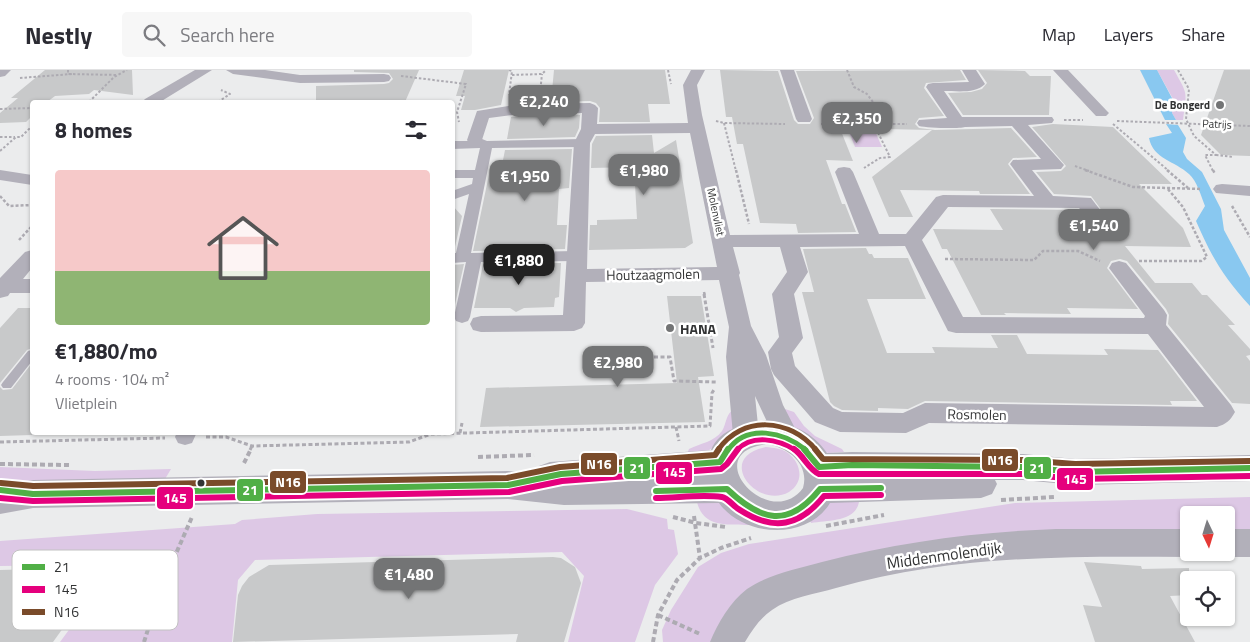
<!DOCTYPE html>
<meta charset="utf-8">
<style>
:root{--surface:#fff;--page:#f7f7f7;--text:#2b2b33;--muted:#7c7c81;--line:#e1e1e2;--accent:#737475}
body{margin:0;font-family:"Titillium Web",sans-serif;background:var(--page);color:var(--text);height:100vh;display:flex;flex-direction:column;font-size:19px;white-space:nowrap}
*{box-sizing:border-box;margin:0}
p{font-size:16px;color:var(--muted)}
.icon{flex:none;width:28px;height:28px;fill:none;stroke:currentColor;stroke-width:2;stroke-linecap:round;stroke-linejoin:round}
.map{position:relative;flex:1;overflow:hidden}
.panel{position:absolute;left:30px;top:30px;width:425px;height:335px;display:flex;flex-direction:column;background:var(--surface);border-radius:5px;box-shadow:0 1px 4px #0004}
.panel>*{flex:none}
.needle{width:32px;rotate:176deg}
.fabs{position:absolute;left:1180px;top:436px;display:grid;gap:10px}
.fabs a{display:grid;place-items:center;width:55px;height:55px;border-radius:5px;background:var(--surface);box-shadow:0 1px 4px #0004;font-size:25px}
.price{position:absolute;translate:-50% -42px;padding:0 11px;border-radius:10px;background:var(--accent);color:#fff;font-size:16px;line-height:32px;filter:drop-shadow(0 1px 2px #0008)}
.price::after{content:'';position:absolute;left:50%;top:30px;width:15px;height:11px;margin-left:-8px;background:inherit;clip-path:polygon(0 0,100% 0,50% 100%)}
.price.on{background:#222;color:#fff}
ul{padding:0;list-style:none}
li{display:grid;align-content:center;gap:10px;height:265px;padding:0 25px}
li+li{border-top:1px solid var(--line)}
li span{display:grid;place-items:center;height:155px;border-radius:5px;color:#555}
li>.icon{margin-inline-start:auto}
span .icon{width:90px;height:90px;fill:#fffc;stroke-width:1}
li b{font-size:21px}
h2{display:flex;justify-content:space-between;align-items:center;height:60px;padding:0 25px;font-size:21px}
header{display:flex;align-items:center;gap:30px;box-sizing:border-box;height:70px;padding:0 25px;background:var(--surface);border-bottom:1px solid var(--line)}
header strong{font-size:24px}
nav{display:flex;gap:28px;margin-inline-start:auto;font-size:18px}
.search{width:350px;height:45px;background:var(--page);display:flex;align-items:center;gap:12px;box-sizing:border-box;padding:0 18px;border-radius:5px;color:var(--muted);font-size:19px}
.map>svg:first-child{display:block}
</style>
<header>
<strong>Nestly</strong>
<div class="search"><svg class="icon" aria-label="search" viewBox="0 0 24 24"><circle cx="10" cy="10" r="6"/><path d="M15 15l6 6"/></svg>Search here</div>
<nav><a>Map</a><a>Layers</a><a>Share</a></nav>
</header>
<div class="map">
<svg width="1250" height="572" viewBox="0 0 1250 572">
<rect width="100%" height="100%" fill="#ebeced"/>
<g fill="#ddc8e5">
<path d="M 1157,0 L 1174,0 C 1188,25 1187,21 1183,50 L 1176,50 L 1172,43 L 1173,29 Z"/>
<polygon points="848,59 874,59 882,77 855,77"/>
<polygon points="782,338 794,342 804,356 815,366 842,379 844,382 828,383 822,380 796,360"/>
<path d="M 734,339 L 736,357 C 723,369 707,389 687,384 L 689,379 C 701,373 714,372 722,361 C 727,353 725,345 734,339 Z"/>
<path d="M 766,377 C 773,378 781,378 788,383 C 801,393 805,412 789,422 C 757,440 714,387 766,377 Z"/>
<polygon points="0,397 95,401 171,399 165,409 0,412"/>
<path d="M 712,426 L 751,455 C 725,454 701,459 696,427 Z"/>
<polygon points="1250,427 1250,463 1226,463 1226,445 1189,445 1189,464 771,512 714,572 663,572 662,560 671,540 698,497 721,483 749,474 1015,433"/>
<path d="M 836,429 L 859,432 C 855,452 829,450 811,453 L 809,446 Z"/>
<polygon points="627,439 667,449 668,459 674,460 678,484 655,515 635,572 568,572 584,506 562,482 255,490 238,510 232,572 60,572 88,534 101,508 81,495 0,496 0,471 235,454 242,450 317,444"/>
</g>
<g fill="#89c8f0">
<polygon points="1140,0 1157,0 1173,30 1172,43 1176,50 1165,50"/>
<path d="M 1166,54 L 1178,55 L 1186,68 L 1183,82 L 1187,89 L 1202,102 L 1221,139 L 1224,160 L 1250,208 L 1250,236 C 1223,206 1212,188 1196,151 L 1205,136 C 1201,126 1197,111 1189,104 C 1175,91 1153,89 1149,68 L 1172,63 Z"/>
</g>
<g fill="#c8c9ca">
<polygon points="45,0 132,0 133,25 94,20 89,24 55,26 47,32 32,32 32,46 26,52 0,53 0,43 18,28 11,28"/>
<polygon points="354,0 419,0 405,32 316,32 316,16 384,14 389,13 393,9 389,3 354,2"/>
<polygon points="464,0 509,0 501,35 475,40 461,40 465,26 456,26"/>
<polygon points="554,0 665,0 670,34 648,34 650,52 599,52 600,38 596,33 590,31 551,32"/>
<polygon points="720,0 778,1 794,50 798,54 810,54 814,48 796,1 960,0 966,10 926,13 924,18 944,46 919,48 915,54 919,58 935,60 1011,58 1037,87 1013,88 1008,94 1030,124 980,124 979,121 900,120 913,147 889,147 872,107 932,60 883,59 879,52 837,51 853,91 826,90 842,134 845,134 856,162 798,163 796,154 760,153 743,74 737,74 732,47 726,47"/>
<polygon points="978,0 1025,1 1030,6 1051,6 1049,45 963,45 948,23 971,22 982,19 987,13"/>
<polygon points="1224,0 1250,0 1250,86 1221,85 1201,65"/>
<polygon points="580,45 579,58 575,67 507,69 511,47"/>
<polygon points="1053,54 1113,57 1172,114 1139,114 1183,158 1191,177 1125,176 1155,213 1192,213 1202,225 1207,225 1235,255 1228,255 1250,279 1250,285 1246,286 1250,291 1250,334 1232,333 1168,254 1169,245 1166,239 1127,191 1120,189 1111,191 1107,198 1138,239 1067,238 1071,244 1004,243 1006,245 981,245 947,179 942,179 933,159 1003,160 990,139 1078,140 1085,146 1093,148 1099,147 1103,142 1091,126 1054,124 1036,102 1061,101 1066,96 1032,57"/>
<polygon points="652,65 654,83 676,70 693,173 685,178 589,180 590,155 597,155 597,150 637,149 634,97 591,98 592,74 596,66"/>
<polygon points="572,79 569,118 559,119 557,155 567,155 565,179 473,181 491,95 502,95 505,80"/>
<polygon points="452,135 462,146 454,181 452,181"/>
<polygon points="866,178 869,184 872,184 874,188 908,188 926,229 867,229 887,283 935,283 932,277 998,278 991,265 1017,265 1027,284 1108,285 1104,279 1158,280 1197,331 1170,331 1172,335 925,331 908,339 878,338 878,341 842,340 834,336 830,332 802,222 814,222 803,179"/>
<polygon points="561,193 559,227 555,228 554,237 524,238 516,242 510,238 474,238 483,194"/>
<polygon points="464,194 454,239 452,239 452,195"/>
<polygon points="667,226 701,226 714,306 698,307 705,352 480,357 486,318 677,313"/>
<polygon points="18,238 32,238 32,278 27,280 0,313 0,258"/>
<polygon points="32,293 32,365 0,366 0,317 3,320 12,319"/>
<polygon points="553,487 561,488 575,497 581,513 564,572 516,572 518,564 233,572 238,525 242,516 249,507 269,495"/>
<polygon points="1084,492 1141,496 1142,499 1189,498 1189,525 1170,526 1195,572 1095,572 1083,535 1102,537"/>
<polygon points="73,498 82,499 88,504 90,512 89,522 53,572 0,572 0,500"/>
</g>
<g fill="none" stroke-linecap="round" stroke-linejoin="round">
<g stroke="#adabb2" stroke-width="2" stroke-dasharray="2.5 2" stroke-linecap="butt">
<polyline points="68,0 68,4 118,5"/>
<polyline points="509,0 512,1 509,25"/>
<polyline points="668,0 671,14"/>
<polyline points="847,0 854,17 867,24 876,36 868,42 890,87 880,88 864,98"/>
<polyline points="1178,0 1189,19 1186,49 1194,66 1216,85 1205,85 1213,101"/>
<polyline points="512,5 542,4 546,0"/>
<polyline points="401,6 466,14 457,42 459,52"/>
<polyline points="20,8 72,4"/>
<polyline points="540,23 542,4"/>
<polyline points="89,32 114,7 127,0"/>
<polyline points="218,32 230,24 221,20"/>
<polyline points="0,39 32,38"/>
<polyline points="1064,50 1083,50"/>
<polyline points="716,51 724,53 785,54"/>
<polyline points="1117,51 1250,56"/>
<polyline points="724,53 736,101"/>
<polyline points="821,54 907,54"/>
<polyline points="1113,54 1169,101"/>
<polyline points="0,67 15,67"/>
<polyline points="0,81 16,67 21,67 32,56"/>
<polyline points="1216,85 1233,87"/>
<polyline points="1075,96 1089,101"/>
</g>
<g stroke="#adabb2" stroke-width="2.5" stroke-dasharray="3 2" stroke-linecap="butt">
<polyline points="736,100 749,154"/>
<polyline points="1085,100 1133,117 1202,119"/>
<polyline points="1167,100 1188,118"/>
<polyline points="1213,100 1215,104"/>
<polyline points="0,126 9,136 32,135"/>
<polyline points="1232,136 1250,167"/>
<polyline points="19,170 32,156"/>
<polyline points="945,189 1034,190 1043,181 1078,181 1100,191"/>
<polyline points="1139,191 1201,191 1207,187 1183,137 1167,118"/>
<polyline points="704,222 705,226"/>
</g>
<g stroke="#adabb2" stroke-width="3" stroke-dasharray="4 2.5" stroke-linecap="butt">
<polyline points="704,224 713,278"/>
<polyline points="654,287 670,287 674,311 717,312"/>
<polyline points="676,357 679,371"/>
<polyline points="460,363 462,353"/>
<polyline points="206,367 226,367 252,376 409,372 431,364 710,356 712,323 715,318"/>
<polyline points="0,372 165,368"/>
<polyline points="250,380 252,376"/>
</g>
<g stroke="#adabb2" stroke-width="4" stroke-dasharray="5 3" stroke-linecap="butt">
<polyline points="478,387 534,385"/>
<polyline points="244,393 251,379"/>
<polyline points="0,394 69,395"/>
<polyline points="1001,430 1055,427"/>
<polyline points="694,446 700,488"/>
<polyline points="673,447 696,453 726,457"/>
<polyline points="826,456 884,445"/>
<polyline points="658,545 700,564"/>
<polyline points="144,572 161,518 192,447"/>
<polyline points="653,572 658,545 677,510 700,488 721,478 751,468"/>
</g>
<polygon fill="#b2b0ba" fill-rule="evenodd" points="32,280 32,291 11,318 3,318 1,315 3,312 28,281"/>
<g fill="#b2b0ba" fill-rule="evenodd">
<polygon points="477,67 487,71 582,69 588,73 582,77 492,78 471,183 577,181 582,183 585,186 582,189 577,191 481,192 470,247 468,251 462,253 456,251 454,247 466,192 452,193 452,183 456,183 469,124 452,130 452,121 472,114 473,108 452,108 452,100 475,100 480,78 452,79 452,71 471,71"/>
<polygon points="177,362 197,362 192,373 185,375 178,373 175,367"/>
</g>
<g fill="#b2b0ba" fill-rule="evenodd">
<polygon points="0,0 11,0 5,6 0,7"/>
<polygon points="195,0 212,0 160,32 142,32 145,29"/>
<polygon points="226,0 265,0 300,5 384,4 389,5 391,8 389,11 384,12 300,13 233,4"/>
<path d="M 691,0 L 705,0 L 697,15 L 702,45 L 730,165 L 859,164 L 835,102 L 838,98 L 844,97 L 850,98 L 853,102 L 879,164 L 906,164 L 936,127 L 943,125 L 1034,126 L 1010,94 L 1013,90 L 1041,89 L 1012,56 L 965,57 C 959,59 927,58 919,56 L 917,53 L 919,50 L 947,48 L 926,17 L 928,14 L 933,13 L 969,12 L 962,0 L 976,0 L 985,14 C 976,24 956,21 944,21 L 962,47 L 1052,47 L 1054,50 L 1052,53 L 1028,55 L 1064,95 L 1061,99 L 1032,100 L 1053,126 L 1091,128 L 1101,141 L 1099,145 C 1089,147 1085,145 1079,138 L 948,137 L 922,170 L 963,247 L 1144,248 L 1145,246 L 1109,198 L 1112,193 L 1119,191 L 1126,193 L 1164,240 L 1167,245 L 1166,255 L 1231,335 L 1235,342 C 1230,351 1226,354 1217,357 L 929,353 L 906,363 L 840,362 L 815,352 L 774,305 L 771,299 L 768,282 L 779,267 L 772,224 L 787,202 L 780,177 L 733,177 L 740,203 L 739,205 L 751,256 L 766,285 L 783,335 L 799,366 L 795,373 L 786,377 L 777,373 L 755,326 L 759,365 L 755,372 L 746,376 L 737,372 L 733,365 L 726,287 L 729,257 L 719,210 L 586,212 L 585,253 L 582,258 L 574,261 L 481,262 L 473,260 L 470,254 L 473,248 L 481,246 L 563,245 L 574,73 L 581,59 L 582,43 L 520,44 L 489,48 L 481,73 L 469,73 L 467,70 L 477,41 L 520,34 L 590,33 L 595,35 L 598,38 L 597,54 L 688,53 L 683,15 ZM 690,63 L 717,197 L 587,199 L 590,73 L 595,64 ZM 905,176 L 948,261 L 956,263 L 1148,264 L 1204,337 L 925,333 L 903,343 L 842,342 L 833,338 L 795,296 L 792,283 L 803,268 L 794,224 L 808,202 L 800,177 Z"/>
<polygon points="780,0 794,0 812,49 810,52 798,52 796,49"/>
<polygon points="1053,0 1068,0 1106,40 1109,43 1106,46 1096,46"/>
<polygon points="0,100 32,105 32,115 0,110"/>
<polygon points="1222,114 1250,116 1250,126 1216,123 1213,119 1216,115"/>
<polygon points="32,180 32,198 23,209 32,209 32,223 10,223 8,226 0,228 0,208 25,182"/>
<path d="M 1056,459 L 1189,459 L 1189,482 L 1200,482 L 1189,487 C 1069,486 952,485 836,518 C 815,524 790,527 772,540 C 760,548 752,560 745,572 L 710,572 C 718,553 730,532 747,519 C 769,504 797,499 822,492 C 899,472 976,462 1056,459 Z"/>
<polygon points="1226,459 1250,459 1250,487 1226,487 1215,483 1226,482"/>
</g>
<path fill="#b2b0ba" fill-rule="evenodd" d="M 766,350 C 791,353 813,362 827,383 L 852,382 L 1023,384 L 1075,389 L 1250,385 L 1250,411 L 1075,415 L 1023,410 L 995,410 L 997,414 L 992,424 L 981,428 L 830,433 C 808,470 744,468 719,433 L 564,435 L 508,429 L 33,438 L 0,444 L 0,416 L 33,410 L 508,401 L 535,404 L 539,396 L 550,392 L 711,380 C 721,357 744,355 766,350 ZM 766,374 C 788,377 810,394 803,418 C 773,459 709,396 751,378 C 755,376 761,375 766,374 Z"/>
<g stroke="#fff" stroke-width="9">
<path id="bus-1-far1" d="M 728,380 C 747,353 784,362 806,380"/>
</g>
<g stroke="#fff" stroke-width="10">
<g id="bus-1">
<polyline points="804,379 819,397 852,395 1023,397 1075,402 1250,398"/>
<polyline points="0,420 33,424 508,415 561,404 720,392 728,379"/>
<path d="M 656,421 L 727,419 C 761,451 788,459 820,419 L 881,418"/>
</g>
</g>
<g stroke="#fff" stroke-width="9">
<path id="bus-2-far1" d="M 737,380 C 752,364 778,369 795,380"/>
</g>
<g stroke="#fff" stroke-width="10">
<g id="bus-2">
<path d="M 794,379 C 804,386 808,399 819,404 L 1023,404 L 1075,409 L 1250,406"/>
<polyline points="0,428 33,431 509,422 562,411 721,399 727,394 738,379"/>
<path d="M 656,428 C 677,428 701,424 722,427 C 728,428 734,437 740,440 C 774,462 800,456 824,426 L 881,425"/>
</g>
</g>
<g stroke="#fff" stroke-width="9">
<path id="bus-3-far1" d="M 718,380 C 742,345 790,348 816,380"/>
</g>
<g stroke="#fff" stroke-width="10">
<g id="bus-3">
<polyline points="815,379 823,389 1023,390 1075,394 1250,391"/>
<polyline points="1,413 33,416 507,408 560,397 715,385 719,379"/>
</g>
</g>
<use href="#bus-1-far1" stroke="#50af46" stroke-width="5"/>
<use href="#bus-1" stroke="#50af46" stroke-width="6"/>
<use href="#bus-2-far1" stroke="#e5007d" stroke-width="5"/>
<use href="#bus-2" stroke="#e5007d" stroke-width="6"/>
<use href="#bus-3-far1" stroke="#7a4b2a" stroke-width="5"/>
<use href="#bus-3" stroke="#7a4b2a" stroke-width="6"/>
</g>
<g fill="#737475" stroke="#fff" stroke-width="2">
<circle cx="1220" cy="35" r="5"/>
<circle cx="670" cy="258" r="5"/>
</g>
<circle fill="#323334" stroke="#fff" stroke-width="2" cx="201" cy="413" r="4.5"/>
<g text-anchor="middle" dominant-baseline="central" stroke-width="5" stroke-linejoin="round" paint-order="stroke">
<g font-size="11" font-weight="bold" fill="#323334" stroke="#fff" text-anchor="end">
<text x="1210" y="35">De Bongerd</text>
</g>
<g font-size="11" fill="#323334" stroke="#fff">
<text transform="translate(1217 54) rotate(3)">Patrijs</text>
<text transform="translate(716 142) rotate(78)">Molenvliet</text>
</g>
<g font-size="14" fill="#323334" stroke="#fff">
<text transform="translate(653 204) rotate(-1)">Houtzaagmolen</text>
<text transform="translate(977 344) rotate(1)">Rosmolen</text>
</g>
<g font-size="14" font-weight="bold" fill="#323334" stroke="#fff" text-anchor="start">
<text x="680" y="258">HANA</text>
</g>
<g font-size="16" fill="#323334" stroke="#fff">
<text transform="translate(944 485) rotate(-8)">Middenmolendijk</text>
</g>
</g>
<rect x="12" y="480" width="166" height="80" rx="8" fill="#fff" stroke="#c2c2c2" stroke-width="1"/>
<rect x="22" y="494" width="23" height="6" fill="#50af46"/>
<rect x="22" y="516" width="23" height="7" fill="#e5007d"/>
<rect x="22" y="539" width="23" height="6" fill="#7a4b2a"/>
<g font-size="14" fill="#323334">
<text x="54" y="502">21</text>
<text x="54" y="524">145</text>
<text x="54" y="547">N16</text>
</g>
<g stroke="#fff" stroke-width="2">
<rect x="981" y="378" width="38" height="24" rx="5" fill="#7a4b2a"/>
<rect x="580" y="382" width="38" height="24" rx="5" fill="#7a4b2a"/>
<rect x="623" y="386" width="28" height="24" rx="5" fill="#50af46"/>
<rect x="1023" y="386" width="29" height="24" rx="5" fill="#50af46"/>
<rect x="655" y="391" width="38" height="24" rx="5" fill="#e5007d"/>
<rect x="1056" y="397" width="38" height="24" rx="5" fill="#e5007d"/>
<rect x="269" y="400" width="38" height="24" rx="5" fill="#7a4b2a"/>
<rect x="236" y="408" width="28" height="24" rx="5" fill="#50af46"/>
<rect x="156" y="416" width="38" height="24" rx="5" fill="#e5007d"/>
</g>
<g font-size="14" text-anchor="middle" font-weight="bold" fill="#fff">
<text x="1000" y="395">N16</text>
<text x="599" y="399">N16</text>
<text x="637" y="403">21</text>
<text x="1037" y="403">21</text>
<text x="674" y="407">145</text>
<text x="1075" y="414">145</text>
<text x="288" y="417">N16</text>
<text x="250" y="425">21</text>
<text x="175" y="433">145</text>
</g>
</svg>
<div class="fabs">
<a><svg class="needle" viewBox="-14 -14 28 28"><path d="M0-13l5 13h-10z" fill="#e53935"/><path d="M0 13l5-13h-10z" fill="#7c7c81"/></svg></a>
<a><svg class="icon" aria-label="locate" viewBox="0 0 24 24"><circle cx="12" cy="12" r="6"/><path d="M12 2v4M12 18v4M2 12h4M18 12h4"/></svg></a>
</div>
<b class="price" style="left:544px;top:57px">€2,240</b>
<b class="price" style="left:857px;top:74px">€2,350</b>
<b class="price" style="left:644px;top:126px">€1,980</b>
<b class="price" style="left:525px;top:132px">€1,950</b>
<b class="price" style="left:1094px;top:181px">€1,540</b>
<b class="price on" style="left:519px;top:216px">€1,880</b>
<b class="price" style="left:618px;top:318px">€2,980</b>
<b class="price" style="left:409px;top:530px">€1,480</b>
<section class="panel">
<h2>8 homes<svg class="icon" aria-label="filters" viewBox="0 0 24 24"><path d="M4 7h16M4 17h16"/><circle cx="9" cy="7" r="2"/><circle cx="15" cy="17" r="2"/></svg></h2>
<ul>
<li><span style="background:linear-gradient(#f6c9c9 65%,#8fb573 0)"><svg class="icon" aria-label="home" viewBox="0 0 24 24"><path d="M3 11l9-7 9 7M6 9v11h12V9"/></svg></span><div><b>€1,880/mo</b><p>4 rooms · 104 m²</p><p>Vlietplein</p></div></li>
</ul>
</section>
</div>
